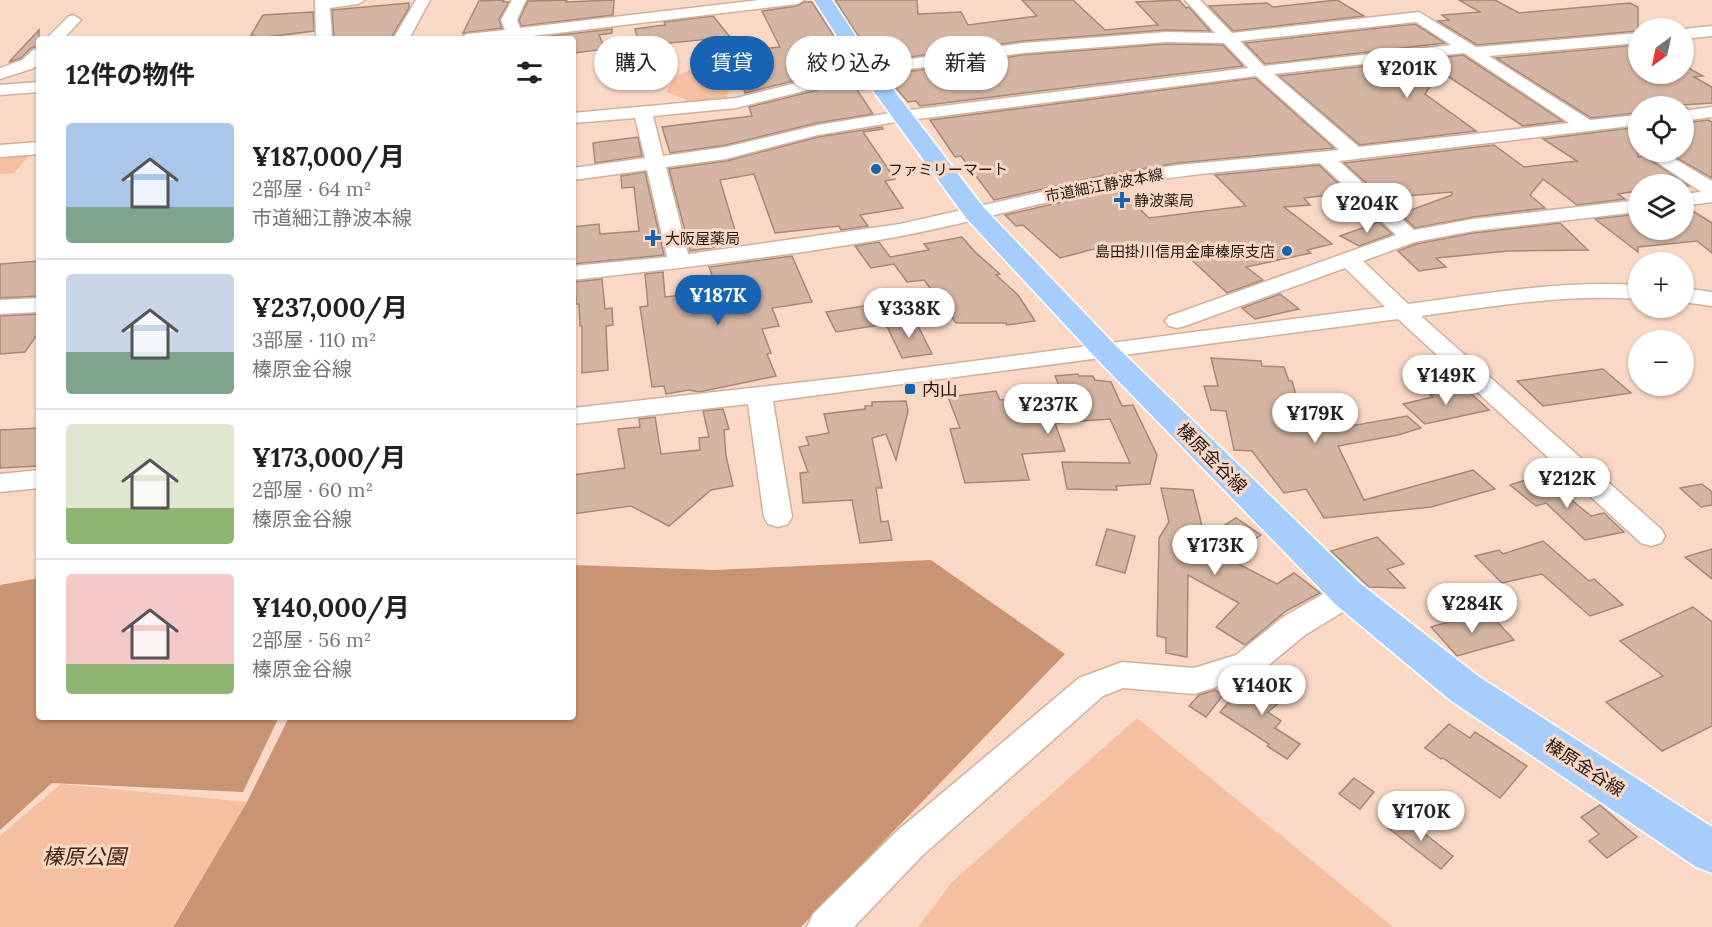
<!DOCTYPE html>
<html lang="ja">
<meta charset="utf-8">
<style>
:root{--surface:#fff;--page:#f2f2f2;--text:#222;--muted:#767676;--line:#e0e0e0;--accent:#1863b2}
body{margin:0;font-family:Lora,"Noto Sans JP",serif;background:var(--page);color:var(--text);height:100vh;display:flex;flex-direction:column;font-size:22px;white-space:nowrap}
*{box-sizing:border-box;margin:0}
p{font-size:20px;color:var(--muted)}
.icon{flex:none;width:33px;height:33px;fill:none;stroke:currentColor;stroke-width:2;stroke-linecap:round;stroke-linejoin:round}
.map{position:relative;flex:1;overflow:hidden}
.panel{position:absolute;left:36px;top:36px;width:540px;height:684px;display:flex;flex-direction:column;background:var(--surface);border-radius:6px;box-shadow:0 2px 4px #0004}
.panel>*{flex:none}
.top-card{position:absolute;left:594px;top:36px;width:570px;height:54px;display:flex;gap:12px}
.needle{width:39px;rotate:213deg}
.fabs{position:absolute;left:1628px;top:18px;display:grid;gap:12px}
.fabs a{display:grid;place-items:center;width:66px;height:66px;border-radius:50%;background:var(--surface);box-shadow:0 2px 4px #0004;font-size:30px}
.price{position:absolute;translate:-50% -51px;padding:0 14px;border-radius:21px;background:#fff;color:#222;font-size:20px;line-height:39px;filter:drop-shadow(0 2px 3px #0008)}
.price::after{content:'';position:absolute;left:50%;top:36px;width:18px;height:14px;margin-left:-9px;background:inherit;clip-path:polygon(0 0,100% 0,50% 100%)}
.price.selected{background:var(--accent);color:#fff}
ul{padding:0;list-style:none}
li{display:flex;align-items:center;gap:18px;height:150px;padding:0 30px}
li+li{border-top:2px solid var(--line)}
li span{display:grid;place-items:center;flex:none;width:168px;height:120px;border-radius:6px;color:#555}
li>.icon{margin-inline-start:auto}
span .icon{width:72px;height:72px;fill:#fffc;stroke-width:1}
li b{font-size:26px}
h2{display:flex;justify-content:space-between;align-items:center;height:72px;padding:0 30px;font-size:26px}
.pill{padding:0 21px;border-radius:27px;background:var(--surface);box-shadow:0 2px 4px #0004;font-size:21px;line-height:54px}
.pill.selected{background:var(--accent);color:#fff}
.map>svg:first-child{display:block}
</style>
<div class="map">
<svg width="1712" height="927" viewBox="0 0 1712 927">
<rect width="100%" height="100%" fill="#f9d9c6"/>
<g fill="#f4c0a1">
<polygon points="694,68 727,74 730,88 725,101 693,105 682,98 666,92 676,76"/>
<polygon points="34,150 14,173 0,174 0,152"/>
<polygon points="1137,718 1393,927 1394,927 918,927 952,882"/>
<polygon points="61,784 247,802 172,927 0,927 0,836"/>
</g>
<g fill="#c99474">
<polygon points="931,560 1065,654 801,927 173,927 247,802 289,717 573,717 573,565 715,570"/>
<polygon points="39,578 39,717 279,717 243,792 52,783 0,830 0,585"/>
</g>
<g fill="#d4b5a3" stroke="#a58876" stroke-width="1.5">
<polygon points="504,0 503,2 509,2 499,19 502,28 463,33 479,1"/>
<polygon points="567,0 566,2 614,0 613,15 521,26 519,20 528,1"/>
<polygon points="835,0 917,0 918,14 961,12 968,25 1037,16 1022,0 1073,0 1105,30 1158,25 1136,2 1179,0 1186,8 1189,7 1210,31 1166,30 1023,41 875,62"/>
<polygon points="1337,0 1364,16 1233,31 1209,6 1267,3 1273,7"/>
<polygon points="1459,0 1495,0 1519,13 1630,3 1638,7 1638,31 1477,45 1438,21 1449,20 1442,15 1480,12"/>
<polygon points="804,2 812,2 853,66 745,93 741,77 749,76 737,51 780,47 762,11 797,6"/>
<polygon points="409,3 409,8 391,38 334,39 332,10"/>
<polygon points="313,12 314,31 251,39 254,35 251,35 263,15"/>
<polygon points="713,16 730,37 640,46 635,29 665,25 664,22"/>
<polygon points="1415,24 1445,43 1265,64 1245,43"/>
<polygon points="612,29 612,33 599,35 605,49 575,53 573,39 526,39"/>
<polygon points="39,30 39,46 31,48 21,58 9,62"/>
<polygon points="1166,44 1223,45 1243,66 920,106 916,101 908,102 885,75 1023,55"/>
<polygon points="1638,45 1638,74 1683,74 1683,65 1703,76 1694,77 1712,87 1712,103 1681,105 1687,108 1683,109 1683,106 1638,106 1638,113 1591,118 1496,58"/>
<polygon points="1463,55 1563,121 1523,126 1440,71 1425,94 1476,131 1360,145 1279,76"/>
<polygon points="1255,78 1334,148 1178,163 1105,175 994,200 961,156 955,157 930,120"/>
<polygon points="862,79 869,89 857,90 873,114 817,123 726,145 670,153 662,127 752,116 749,107"/>
<polygon points="1708,120 1712,122 1712,178 1668,153 1683,152 1683,123"/>
<polygon points="882,127 883,129 863,132 895,179 885,181 903,208 860,215 868,226 841,230 839,226 775,233 754,174 720,180 739,244 690,251 669,169 726,161 818,137"/>
<polygon points="1638,127 1638,157 1644,156 1689,186 1638,184 1638,191 1618,194 1625,199 1577,205 1543,179 1530,195 1545,208 1473,217 1415,228 1400,214 1452,195 1452,192 1383,198 1344,163 1494,145 1524,167 1577,161 1543,139"/>
<polygon points="638,137 642,156 595,163 593,143"/>
<polygon points="1319,165 1348,193 1304,198 1310,205 1284,207 1332,244 1307,250 1311,253 1246,267 1263,280 1227,293 1176,245 1124,255 1113,244 1060,258 1023,225 1016,226 1005,215 1119,189 1149,218 1246,206 1215,175"/>
<polygon points="645,172 664,255 573,264 573,227 599,224 600,234 639,231 634,187 622,188 621,176"/>
<polygon points="1683,208 1688,208 1712,223 1712,253 1697,241 1638,247 1638,252 1595,219 1638,214 1638,230 1683,230"/>
<polygon points="1379,222 1392,234 1359,246 1340,236"/>
<polygon points="1560,223 1588,250 1508,251 1436,258 1446,267 1419,271 1398,251 1416,244 1473,233"/>
<polygon points="962,237 975,252 1000,274 996,275 1018,295 1035,321 1007,325 1006,323 956,323 924,280 907,282 894,264 871,268 855,246 879,242 890,257 929,250 924,244"/>
<polygon points="792,256 812,302 772,308 779,326 762,329 771,353 767,354 776,376 699,392 689,390 666,394 664,386 652,387 640,307 648,306 645,274 663,272 665,297 682,295 683,298 719,294 709,267"/>
<polygon points="39,261 39,296 0,298 0,264"/>
<polygon points="602,279 605,309 612,308 613,325 606,326 608,370 582,373 582,326 580,326 579,304 576,304 575,282"/>
<polygon points="1280,294 1299,309 1255,319 1242,308"/>
<polygon points="888,302 899,322 836,332 826,312"/>
<polygon points="39,314 39,332 25,352 0,354 0,316"/>
<polygon points="915,320 932,354 902,358 886,324"/>
<polygon points="1211,358 1261,361 1262,366 1284,367 1289,381 1292,381 1304,422 1325,422 1328,430 1407,416 1421,428 1398,435 1338,446 1364,500 1473,470 1495,489 1431,507 1324,518 1306,489 1284,493 1252,451 1234,450 1226,411 1211,410 1204,386 1218,386"/>
<polygon points="1603,369 1631,393 1543,406 1517,381"/>
<polygon points="1078,374 1079,376 1093,376 1095,380 1111,382 1122,406 1133,405 1157,455 1150,484 1116,486 1117,490 1067,489 1062,462 1130,463 1110,419 1055,423 1065,451 1022,454 1029,480 965,483 950,429 960,428 948,397 996,391 1000,400 1054,396 1051,387 1059,386 1055,376"/>
<polygon points="1465,388 1489,410 1425,424 1403,404 1433,397 1430,395"/>
<polygon points="906,401 908,411 896,460 886,434 872,438 882,488 876,488 881,522 888,521 892,540 860,543 852,500 803,503 800,473 808,472 799,447 809,445 806,437 829,433 824,414 865,409 865,406 872,406 872,402"/>
<polygon points="723,409 729,429 724,430 726,456 733,486 711,490 669,526 631,506 573,514 573,475 625,468 618,429 640,427 639,419 655,417 661,454 700,450 699,438 709,437 703,411"/>
<polygon points="39,428 39,466 0,468 0,430"/>
<polygon points="1541,475 1591,516 1604,513 1624,532 1585,540 1546,503 1536,506 1510,485"/>
<polygon points="1702,484 1712,492 1712,505 1701,507 1680,488"/>
<polygon points="1161,488 1193,490 1205,538 1236,518 1261,535 1227,558 1277,584 1294,573 1320,593 1286,611 1245,645 1216,627 1239,603 1188,575 1187,657 1166,653 1166,638 1157,636 1159,538 1169,522"/>
<polygon points="1107,529 1135,536 1125,573 1096,565"/>
<polygon points="1377,537 1404,564 1387,569 1405,588 1369,587 1331,551"/>
<polygon points="1543,541 1589,581 1594,579 1623,605 1590,616 1542,574 1502,583 1475,556 1499,550 1503,554"/>
<polygon points="1712,549 1712,579 1685,557"/>
<polygon points="1693,607 1712,622 1712,726 1662,751 1606,702 1663,676 1620,641"/>
<polygon points="1487,611 1514,640 1457,656 1431,627"/>
<polygon points="1275,677 1293,691 1268,712 1281,721 1275,728 1300,744 1287,759 1267,746 1269,744 1220,712 1240,689 1251,697"/>
<polygon points="1215,690 1223,695 1206,717 1189,706 1199,695"/>
<polygon points="1449,724 1470,738 1475,732 1527,766 1500,798 1443,758 1441,759 1425,748"/>
<polygon points="1354,778 1374,792 1360,809 1339,794"/>
<polygon points="1600,805 1637,837 1607,858 1589,841 1599,834 1581,817"/>
<polygon points="1401,815 1453,856 1441,869 1388,828"/>
</g>
<g fill="none" stroke-linecap="round" stroke-linejoin="round">
<g stroke="#cfb09e" stroke-width="3">
<g id="minor">
<polygon points="315,0 365,0 358,4 330,8 332,39 316,39"/>
<polygon points="416,0 430,0 409,39 393,39"/>
<polygon points="512,0 526,0 517,20 520,28 759,0 804,0 797,4 507,39 459,39 467,34 505,30 501,20"/>
<path d="M 1185,0 L 1200,0 L 1232,33 L 1419,12 L 1476,47 L 1638,33 L 1638,43 L 1489,56 L 1590,120 L 1638,115 L 1638,125 L 1339,161 L 1414,230 L 1473,219 L 1638,200 L 1638,212 L 1473,231 L 1415,242 L 1363,261 L 1408,304 C 1484,294 1561,280 1638,285 L 1638,299 C 1565,294 1494,306 1421,316 L 1661,529 L 1665,536 L 1661,543 L 1651,546 L 1641,543 L 1398,319 L 773,401 L 792,517 L 788,524 L 778,527 L 768,524 L 764,517 L 748,404 L 573,424 L 573,408 L 875,374 L 1385,307 L 1345,268 L 1185,326 L 1177,328 L 1169,326 L 1165,321 L 1169,316 L 1396,235 L 1320,163 C 1254,169 1187,173 1122,186 C 1046,200 972,223 896,237 C 789,256 681,268 573,280 L 573,266 L 667,257 L 647,170 L 573,180 L 573,168 L 645,158 L 635,118 L 573,123 L 573,113 L 736,98 L 868,65 L 1023,43 L 1166,32 L 1215,33 ZM 1416,22 L 1451,45 L 1264,66 L 1240,41 ZM 1166,42 L 1224,43 L 1248,68 L 902,111 L 818,125 L 726,147 L 663,156 L 653,116 L 736,108 L 868,75 L 1023,53 ZM 1464,53 L 1569,123 L 1359,147 L 1274,74 ZM 1256,76 L 1339,150 L 1178,165 L 1121,174 L 900,224 L 688,254 L 666,167 L 726,159 L 818,135 L 902,121 Z"/>
<polygon points="73,15 81,20 63,39 46,39 68,17"/>
<polygon points="1712,26 1712,36 1683,39 1683,29"/>
<polygon points="39,48 39,62 34,68 0,79 0,68 22,60 33,50"/>
<polygon points="39,82 39,92 0,95 0,85"/>
<polygon points="1712,107 1712,117 1683,121 1683,111"/>
<polygon points="39,142 39,154 0,157 0,145"/>
<polygon points="1642,152 1663,152 1712,181 1712,202 1683,206 1683,194 1701,192"/>
<polygon points="1683,288 1712,292 1712,306 1683,302"/>
<polygon points="39,298 39,312 0,314 0,300"/>
<polygon points="39,470 39,488 0,492 0,474"/>
<polygon points="1348,583 1359,586 1363,594 1359,602 1305,635 1258,674 1194,694 1123,688 1103,696 923,855 854,927 807,927 813,914 897,831 1079,678 1122,662 1194,668 1236,655 1283,617 1337,586"/>
</g>
</g>
<g stroke="#fff" stroke-width="3">
<polygon id="major" points="814,0 832,0 876,67 984,208 1116,346 1361,584 1478,676 1712,827 1712,873 1696,867 1450,700 1335,604 1096,358 966,218 861,74"/>
</g>
<use href="#minor" fill="#fff" fill-rule="evenodd"/>
<use href="#major" fill="#a6cdfb" fill-rule="evenodd"/>
</g>
<g fill="#1863b2" stroke="#f9d9c6" stroke-width="2">
<circle cx="876" cy="169" r="6"/>
<path d="M1119 191h6v6h6v6h-6v6h-6v-6h-6v-6h6z"/>
<path d="M650 229h6v6h6v6h-6v6h-6v-6h-6v-6h6z"/>
<circle cx="1287" cy="251" r="6"/>
<rect x="904" y="383" width="12" height="12" rx="3"/>
</g>
<g text-anchor="middle" dominant-baseline="central" stroke-width="6" stroke-linejoin="round" paint-order="stroke">
<g font-size="15" fill="#241912" stroke="#f9d9c6" text-anchor="start">
<text x="888" y="169">ファミリーマート</text>
<text x="1134" y="200">静波薬局</text>
<text x="665" y="238">大阪屋薬局</text>
<text x="1275" y="251" text-anchor="end">島田掛川信用金庫榛原支店</text>
</g>
<g font-size="15" fill="#241912" stroke="#f9d9c6">
<text transform="translate(1104 185) rotate(-11)">市道細江静波本線</text>
</g>
<g font-size="18" fill="#241912" stroke="#f9d9c6" text-anchor="start">
<text x="922" y="389">内山</text>
</g>
<g font-size="18" fill="#241912" stroke="#f9d9c6">
<text transform="translate(1212 458) rotate(45)">榛原金谷線</text>
<text transform="translate(1585 767) rotate(33)">榛原金谷線</text>
</g>
<g font-size="21" font-style="italic" fill="#442108" stroke="#f9d9c6">
<text x="84" y="856">榛原公園</text>
</g>
</g>
</svg>
<div class="fabs">
<a><svg class="needle" viewBox="-14 -14 28 28"><path d="M0-13l5 13h-10z" fill="#e53935"/><path d="M0 13l5-13h-10z" fill="#767676"/></svg></a>
<a><svg class="icon" aria-label="locate" viewBox="0 0 24 24"><circle cx="12" cy="12" r="6"/><path d="M12 2v4M12 18v4M2 12h4M18 12h4"/></svg></a>
<a><svg class="icon" aria-label="layers" viewBox="0 0 24 24"><path d="M12 4l9 5-9 5-9-5zM3 14l9 5 9-5"/></svg></a>
<a>+</a>
<a>−</a>
</div>
<b class="price" style="left:1407px;top:99px">¥201K</b>
<b class="price" style="left:1367px;top:234px">¥204K</b>
<b class="price selected" style="left:718px;top:326px">¥187K</b>
<b class="price" style="left:909px;top:339px">¥338K</b>
<b class="price" style="left:1446px;top:406px">¥149K</b>
<b class="price" style="left:1048px;top:435px">¥237K</b>
<b class="price" style="left:1315px;top:444px">¥179K</b>
<b class="price" style="left:1567px;top:509px">¥212K</b>
<b class="price" style="left:1215px;top:576px">¥173K</b>
<b class="price" style="left:1472px;top:634px">¥284K</b>
<b class="price" style="left:1262px;top:716px">¥140K</b>
<b class="price" style="left:1421px;top:842px">¥170K</b>
<div class="top-card">
<a class="pill">購入</a>
<a class="pill selected">賃貸</a>
<a class="pill">絞り込み</a>
<a class="pill">新着</a>
</div>
<section class="panel">
<h2>12件の物件<svg class="icon" aria-label="filters" viewBox="0 0 24 24"><path d="M4 7h16M4 17h16"/><circle cx="9" cy="7" r="2"/><circle cx="15" cy="17" r="2"/></svg></h2>
<ul>
<li><span style="background:linear-gradient(#a9c7e8 70%,#7fa58c 0)"><svg class="icon" aria-label="home" viewBox="0 0 24 24"><path d="M3 11l9-7 9 7M6 9v11h12V9"/></svg></span><div><b>¥187,000/月</b><p>2部屋 · 64 m²</p><p>市道細江静波本線</p></div></li>
<li><span style="background:linear-gradient(#c9d6e8 65%,#7fa58c 0)"><svg class="icon" aria-label="home" viewBox="0 0 24 24"><path d="M3 11l9-7 9 7M6 9v11h12V9"/></svg></span><div><b>¥237,000/月</b><p>3部屋 · 110 m²</p><p>榛原金谷線</p></div></li>
<li><span style="background:linear-gradient(#dfe7d0 70%,#8fb573 0)"><svg class="icon" aria-label="home" viewBox="0 0 24 24"><path d="M3 11l9-7 9 7M6 9v11h12V9"/></svg></span><div><b>¥173,000/月</b><p>2部屋 · 60 m²</p><p>榛原金谷線</p></div></li>
<li><span style="background:linear-gradient(#f6c9c9 75%,#8fb573 0)"><svg class="icon" aria-label="home" viewBox="0 0 24 24"><path d="M3 11l9-7 9 7M6 9v11h12V9"/></svg></span><div><b>¥140,000/月</b><p>2部屋 · 56 m²</p><p>榛原金谷線</p></div></li>
</ul>
</section>
</div>
